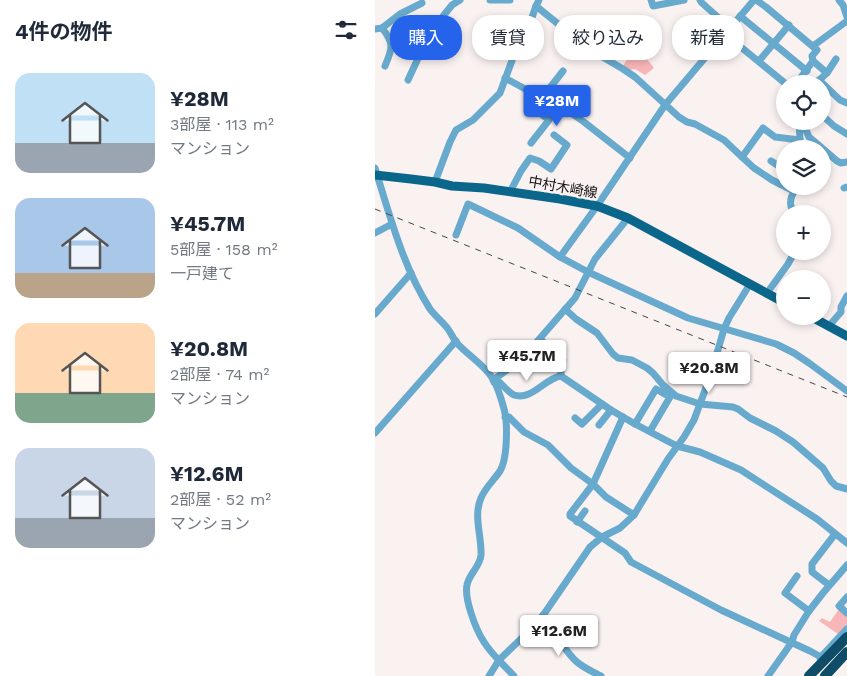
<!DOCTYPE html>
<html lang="ja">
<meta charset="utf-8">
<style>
:root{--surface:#fff;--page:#f2f2f3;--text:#1f2937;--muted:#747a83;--accent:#2563eb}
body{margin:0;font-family:"Work Sans","Noto Sans JP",sans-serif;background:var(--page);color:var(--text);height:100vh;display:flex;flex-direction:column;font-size:19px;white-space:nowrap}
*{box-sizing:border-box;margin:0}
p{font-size:16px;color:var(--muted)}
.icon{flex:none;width:28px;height:28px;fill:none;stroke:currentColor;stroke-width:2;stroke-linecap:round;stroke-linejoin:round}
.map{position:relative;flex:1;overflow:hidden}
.panel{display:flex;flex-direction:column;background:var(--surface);width:375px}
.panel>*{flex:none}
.banner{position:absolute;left:15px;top:15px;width:381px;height:45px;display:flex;gap:10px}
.fabs{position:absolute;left:401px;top:75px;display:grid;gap:10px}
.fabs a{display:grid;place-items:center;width:55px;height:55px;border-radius:50%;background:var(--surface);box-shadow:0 2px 8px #0003;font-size:25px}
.price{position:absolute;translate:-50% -42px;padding:0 11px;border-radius:5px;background:#fff;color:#222;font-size:16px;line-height:32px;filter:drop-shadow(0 1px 2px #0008)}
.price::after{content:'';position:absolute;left:50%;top:30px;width:15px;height:11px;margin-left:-8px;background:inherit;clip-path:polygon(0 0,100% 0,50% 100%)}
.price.on{background:var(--accent);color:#fff}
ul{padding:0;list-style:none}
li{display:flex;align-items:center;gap:15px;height:125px;padding:0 15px}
li span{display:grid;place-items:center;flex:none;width:140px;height:100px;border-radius:15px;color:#555}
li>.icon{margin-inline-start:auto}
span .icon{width:60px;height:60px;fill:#fffc;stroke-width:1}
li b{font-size:21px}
h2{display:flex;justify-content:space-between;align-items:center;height:60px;padding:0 15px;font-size:21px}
.tag{padding:0 18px;border-radius:20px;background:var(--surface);box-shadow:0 2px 8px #0003;font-size:18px;line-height:45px}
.tag.on{background:var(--accent);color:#fff}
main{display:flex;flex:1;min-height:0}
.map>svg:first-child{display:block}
</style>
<main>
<section class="panel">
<h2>4件の物件<svg class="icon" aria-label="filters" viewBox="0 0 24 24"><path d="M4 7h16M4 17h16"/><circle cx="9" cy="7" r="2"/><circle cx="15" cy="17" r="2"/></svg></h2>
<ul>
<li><span style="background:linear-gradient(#bfe0f5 70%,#9aa5b1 0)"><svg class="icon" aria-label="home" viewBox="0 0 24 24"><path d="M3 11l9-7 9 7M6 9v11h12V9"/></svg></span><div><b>¥28M</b><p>3部屋 · 113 m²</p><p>マンション</p></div></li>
<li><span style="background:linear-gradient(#a9c7e8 75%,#b9a48a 0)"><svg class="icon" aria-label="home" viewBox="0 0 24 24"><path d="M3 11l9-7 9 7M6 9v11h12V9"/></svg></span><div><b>¥45.7M</b><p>5部屋 · 158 m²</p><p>一戸建て</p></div></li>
<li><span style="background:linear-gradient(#ffd9b3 70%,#7fa58c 0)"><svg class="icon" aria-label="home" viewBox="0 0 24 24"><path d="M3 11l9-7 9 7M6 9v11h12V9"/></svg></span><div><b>¥20.8M</b><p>2部屋 · 74 m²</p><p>マンション</p></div></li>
<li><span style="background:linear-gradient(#c9d6e8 70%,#9aa5b1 0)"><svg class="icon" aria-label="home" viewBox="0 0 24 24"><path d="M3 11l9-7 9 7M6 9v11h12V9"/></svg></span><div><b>¥12.6M</b><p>2部屋 · 52 m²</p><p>マンション</p></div></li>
</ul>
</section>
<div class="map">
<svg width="472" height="676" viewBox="0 0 472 676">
<rect width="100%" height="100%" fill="#faf1f1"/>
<g fill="#f9b6b8">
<polygon points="261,45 279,68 270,75 260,69 254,70 248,66"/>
<polygon points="464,609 472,615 472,624 463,634 444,621 447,618 455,622"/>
</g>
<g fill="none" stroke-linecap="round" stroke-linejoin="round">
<g stroke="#68aace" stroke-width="7">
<polyline points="115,0 135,0"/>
<polyline points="276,0 278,6 309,0"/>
<polyline points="325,0 327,3 355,28"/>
<polyline points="381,0 391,7 442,50 437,56 438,61 421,84"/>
<polyline points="464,0 468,5 472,17"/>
<polyline points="161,6 214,49 248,69 260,77 304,117 312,122 320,124 349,140 367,157 379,168 397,180 419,191"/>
<polyline points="365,16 432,71"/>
<path d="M 7,28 C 20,44 17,49 10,66"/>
<polyline points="0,29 7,28 25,14 47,3"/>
<polyline points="350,34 411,84"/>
<polyline points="438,46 472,21"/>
<polyline points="384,61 414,25"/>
<polyline points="438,61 452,73"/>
<polyline points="130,78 167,98 186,106 209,122 255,158"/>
<polyline points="33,80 52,39 69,15 77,5 85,0"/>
<polyline points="444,80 465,100 472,103"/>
<polyline points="441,83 452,73 461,59"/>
<polyline points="167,98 188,71"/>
<polyline points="448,116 459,126 472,134"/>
<polyline points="424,121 425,140 428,149"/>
<polyline points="436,121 430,128 434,137 462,161 466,163 472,162"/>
<polyline points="156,143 174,120 161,110 161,105 167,97"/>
<polyline points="367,157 388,128 400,137 425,140"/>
<polyline points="396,161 410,170"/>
<path d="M 0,168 C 15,216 28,267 55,309 C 60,316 68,322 73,329 C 76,333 78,338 81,342 C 92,355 109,364 118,379 C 123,387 130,410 131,419 C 132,432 132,460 125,471 C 119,480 110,488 106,498 C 98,516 107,537 106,555 C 105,567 94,574 92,585 C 89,599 101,630 109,642 C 117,655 129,665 139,676"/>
<polyline points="60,182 75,142 81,130 98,120 125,93 139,55 150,37 161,6 164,0"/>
<polyline points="405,184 410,178"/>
<polyline points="469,188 472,187"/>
<polyline points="135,192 146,171 155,158 164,161 176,169 192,145 179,135"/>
<path d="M 419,214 C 413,203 415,195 424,186"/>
<polyline points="0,233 17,224"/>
<polyline points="81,235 93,204 143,228 185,257 213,272 313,318 401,344 419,353 434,363 472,391"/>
<polyline points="185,257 222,206 290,105 379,0"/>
<polyline points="392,293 413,264 420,251"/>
<polyline points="190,309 201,319 222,333 238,354 243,358 257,360 272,368 278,373 288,385 301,396 325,404 358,407 363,409 375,418 401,431 418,442 448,468 456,481 461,486 472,489"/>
<polyline points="0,314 36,273"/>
<polyline points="454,326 466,312 466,307 472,296"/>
<polyline points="165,339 188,360 186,367 186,376"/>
<polyline points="118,380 146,360 200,298 220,259 253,218"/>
<path d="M 119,382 L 124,382 C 129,386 134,393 139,395 C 157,401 170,378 186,376 L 236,410 L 260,424 L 302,446 L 325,452 L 366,470 L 442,519 L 472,543"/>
<polyline points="130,417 134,417 149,432 173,445 196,468 218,484 231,497 259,515"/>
<polyline points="248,417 218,484 195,514 195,516 250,553 256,562 346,610 435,651 446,657"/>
<polyline points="200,418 207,424 227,404"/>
<polyline points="260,424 281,389 295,397 275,431"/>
<polyline points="224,425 236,410"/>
<polyline points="0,433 81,341"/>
<polyline points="202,522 210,511"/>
<polyline points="422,576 410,593 434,611"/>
<polyline points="454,585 437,572 437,564 460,534"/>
<polyline points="472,597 464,606 472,613"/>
<path d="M 169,614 C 175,626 192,654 202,662 C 209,668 218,672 226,676"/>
<polyline points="445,658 472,629"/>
<polyline points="114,676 124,660 150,635 169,614 215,547 227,537 245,528 259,515 293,459 309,437 319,420 336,374 349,329 354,318 375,284"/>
<polyline points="393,676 417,642 419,635 434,611 448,593 472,565"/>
</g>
<g stroke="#0b668b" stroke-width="9">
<polyline points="0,175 36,179 60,182 77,186 109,188 185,199 222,206 253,218 410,303"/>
<polyline points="435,316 472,336"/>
</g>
<g stroke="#0e4c68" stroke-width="10">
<polyline points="434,676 472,637"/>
<polyline points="450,676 472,652"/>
</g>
<polyline stroke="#484444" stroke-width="1" stroke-dasharray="6 6" stroke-linecap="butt" points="0,209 472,397"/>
</g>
<g text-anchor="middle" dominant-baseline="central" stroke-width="4.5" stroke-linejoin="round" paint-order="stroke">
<g font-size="14" fill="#141111" stroke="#faf1f1">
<text transform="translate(188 187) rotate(10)">中村木崎線</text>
</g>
</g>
</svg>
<div class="fabs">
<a><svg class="icon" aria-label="locate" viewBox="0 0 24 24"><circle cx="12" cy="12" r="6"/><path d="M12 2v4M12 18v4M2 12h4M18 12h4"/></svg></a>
<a><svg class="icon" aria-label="layers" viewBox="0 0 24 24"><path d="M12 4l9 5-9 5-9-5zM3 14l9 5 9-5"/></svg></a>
<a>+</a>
<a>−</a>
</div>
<b class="price on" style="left:182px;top:127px">¥28M</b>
<b class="price" style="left:152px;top:382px">¥45.7M</b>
<b class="price" style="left:334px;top:394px">¥20.8M</b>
<b class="price" style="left:184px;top:657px">¥12.6M</b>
<div class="banner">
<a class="tag on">購入</a>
<a class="tag">賃貸</a>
<a class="tag">絞り込み</a>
<a class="tag">新着</a>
</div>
</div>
</main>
